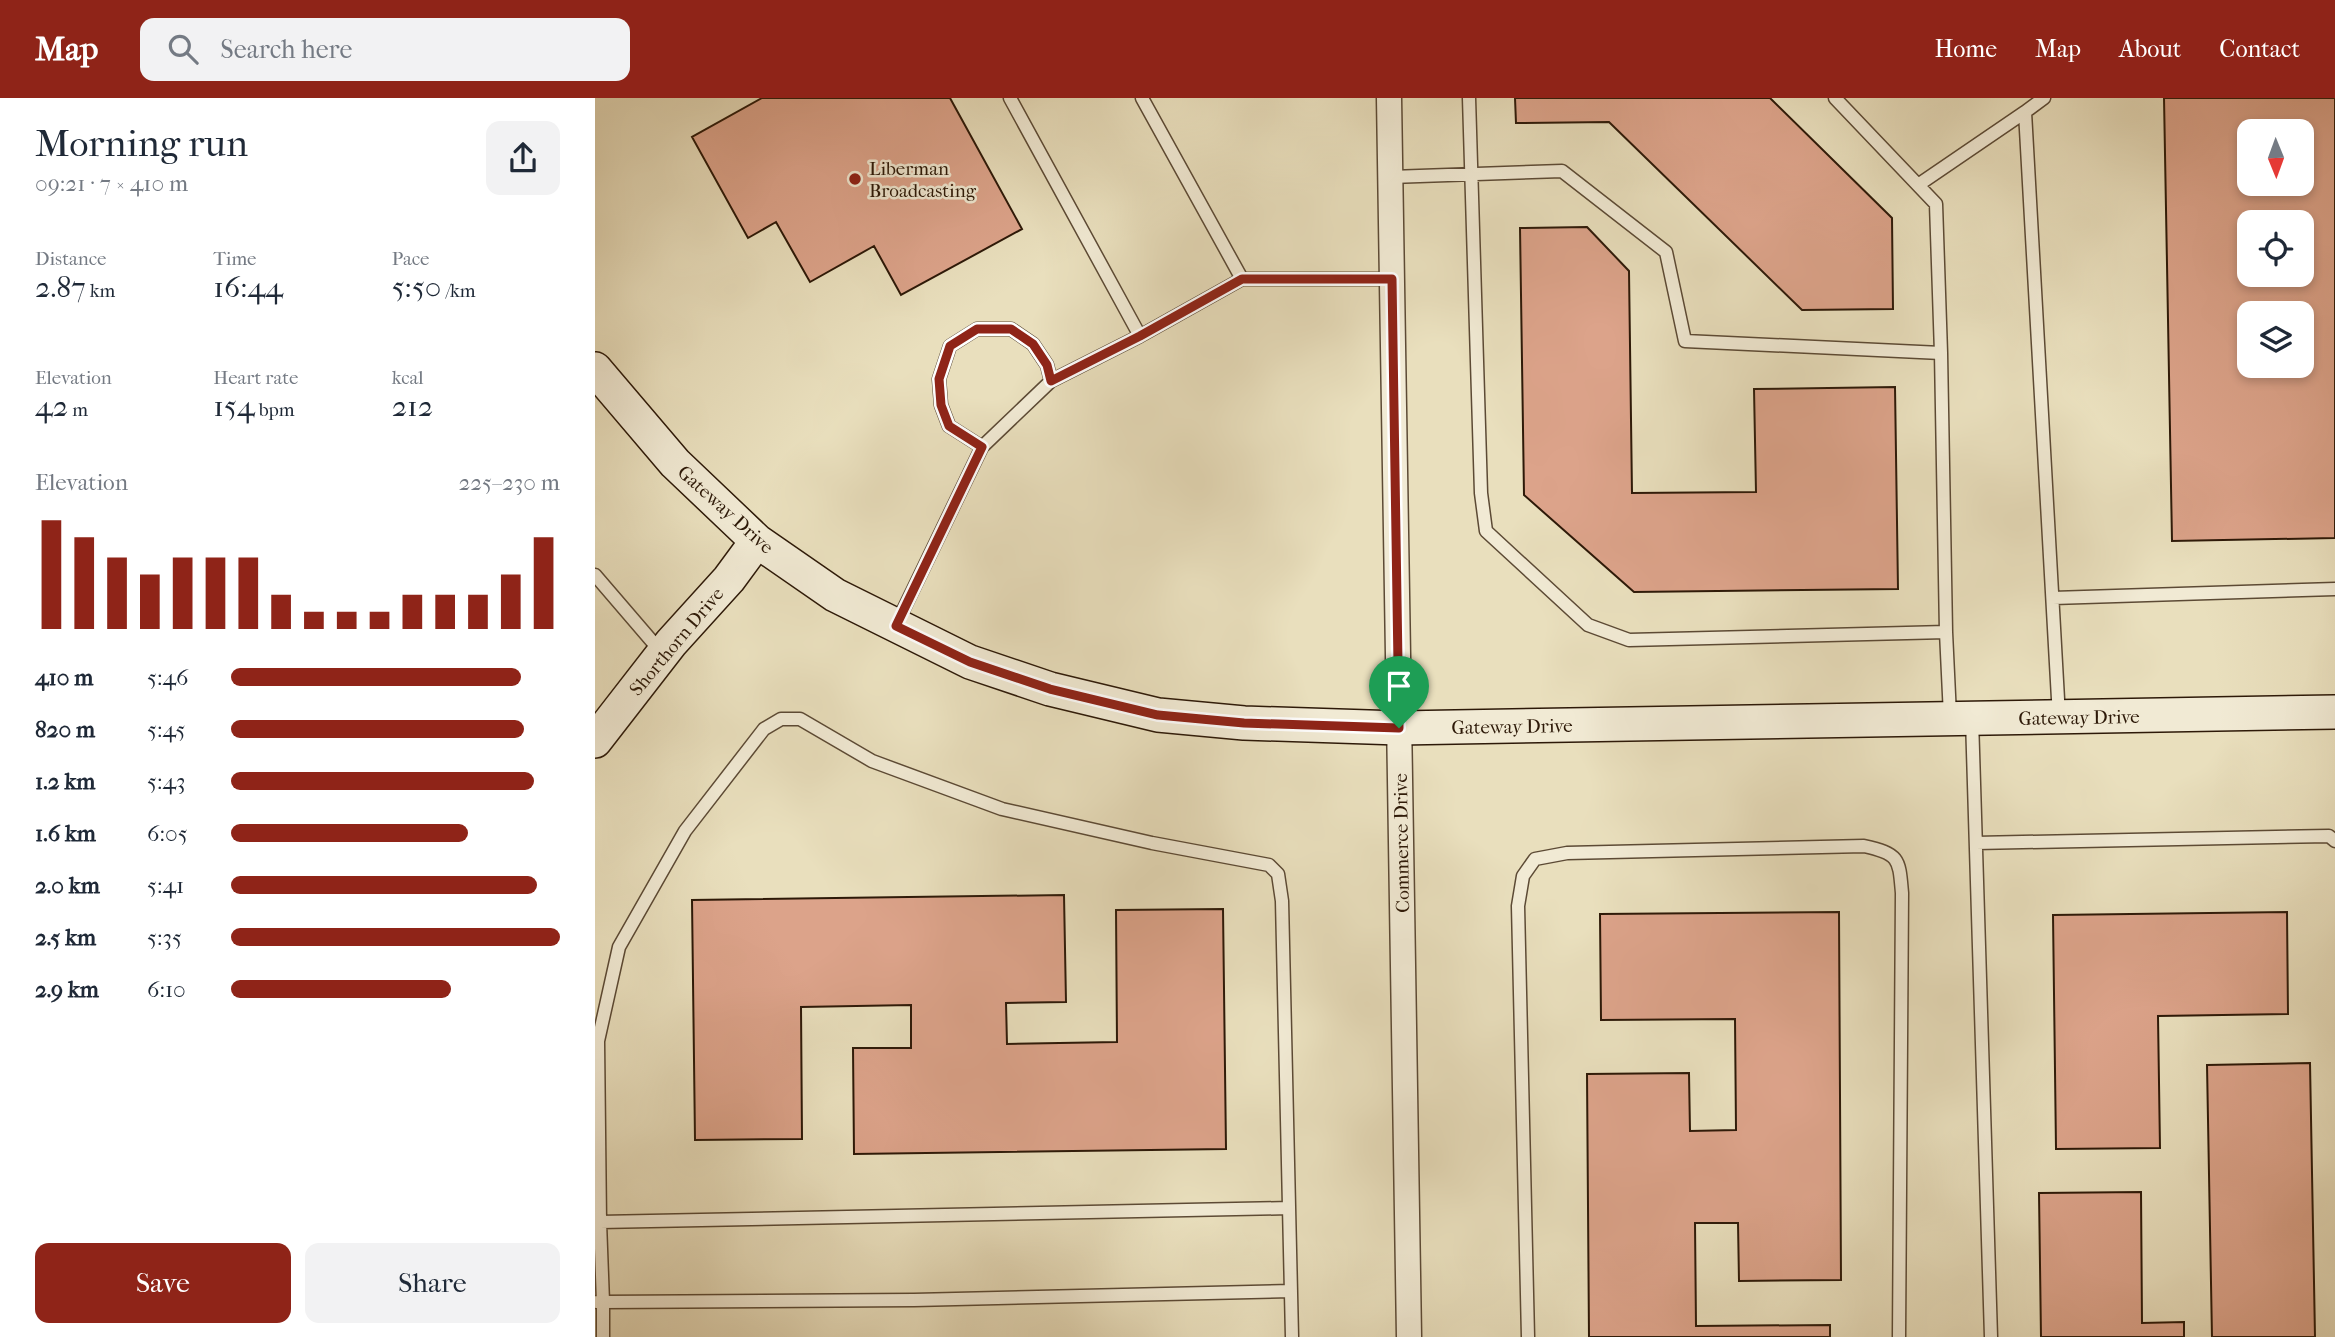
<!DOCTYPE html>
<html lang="en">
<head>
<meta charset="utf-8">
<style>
	body { margin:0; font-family:"IM FELL French Canon",serif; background:#f2f2f3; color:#1f2937; height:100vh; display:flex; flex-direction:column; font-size:26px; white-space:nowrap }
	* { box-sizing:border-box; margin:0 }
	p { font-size:23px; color:#747a83 }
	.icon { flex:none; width:38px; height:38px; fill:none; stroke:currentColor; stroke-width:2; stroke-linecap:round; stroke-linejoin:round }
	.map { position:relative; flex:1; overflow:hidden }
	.sheet { display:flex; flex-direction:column; background:#fff; width:595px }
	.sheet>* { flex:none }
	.needle { width:46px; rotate:179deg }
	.controls { position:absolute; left:1642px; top:21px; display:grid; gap:14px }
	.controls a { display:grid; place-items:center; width:77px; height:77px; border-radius:14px; background:#fff; box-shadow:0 4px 10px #0003; font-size:35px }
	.pin { position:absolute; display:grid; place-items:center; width:60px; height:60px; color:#fff; margin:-72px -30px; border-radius:50% 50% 50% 0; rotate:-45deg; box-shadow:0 0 7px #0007 }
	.pin .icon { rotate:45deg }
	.round { display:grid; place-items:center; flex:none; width:74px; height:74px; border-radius:14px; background:#f2f2f3 }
	.overview { display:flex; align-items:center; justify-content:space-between; height:119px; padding:0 35px }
	h1 { font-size:38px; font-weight:600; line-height:52px }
	.figures { display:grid; grid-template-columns:repeat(3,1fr); gap:10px; height:119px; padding:7px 35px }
	.figures div { display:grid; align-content:center }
	.figures b { font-size:30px; font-weight:600 }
	.figures small { font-size:19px; font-weight:400 }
	.figures p { font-size:19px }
	.chart { height:196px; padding:14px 35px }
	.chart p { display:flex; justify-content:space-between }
	.chart svg { width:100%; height:126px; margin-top:7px; stroke:#8f2418; stroke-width:6 }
	.action { display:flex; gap:14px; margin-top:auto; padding:14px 35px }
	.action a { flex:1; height:80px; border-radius:14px; background:#8f2418; color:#fff; font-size:28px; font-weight:600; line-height:80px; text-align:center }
	.action a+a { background:#f2f2f3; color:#1f2937 }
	ul { padding:0 35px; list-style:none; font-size:23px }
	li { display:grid; grid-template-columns:112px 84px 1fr; align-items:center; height:52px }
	li i { height:18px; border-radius:9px; background:#8f2418 }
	header { display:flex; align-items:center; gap:42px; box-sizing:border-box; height:98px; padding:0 35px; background:#8f2418; color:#fff }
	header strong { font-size:33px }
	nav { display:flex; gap:38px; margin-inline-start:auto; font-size:24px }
	.search { width:490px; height:63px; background:#f2f2f3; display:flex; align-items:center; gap:18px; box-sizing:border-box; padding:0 24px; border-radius:14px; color:#747a83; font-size:26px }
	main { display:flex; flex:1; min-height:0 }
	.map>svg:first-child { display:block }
	.building { fill:#dca38a; stroke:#2d1908; stroke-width:2; fill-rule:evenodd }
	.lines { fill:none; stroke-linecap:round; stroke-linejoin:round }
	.lane-casing { stroke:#5c4a35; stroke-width:15 }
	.street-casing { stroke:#5c4a35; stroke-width:27 }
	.secondary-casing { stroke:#2d1908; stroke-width:36 }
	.lane { stroke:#f1ead4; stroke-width:12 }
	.street { stroke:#f1ead4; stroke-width:24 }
	.secondary { stroke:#f1ead4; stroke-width:33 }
	.route-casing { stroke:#fff; stroke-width:14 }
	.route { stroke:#8f2418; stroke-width:9 }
	.poi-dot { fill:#8f2418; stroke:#f1ead4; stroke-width:2.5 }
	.labels { text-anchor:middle; stroke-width:5; stroke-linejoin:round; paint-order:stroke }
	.poi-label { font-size:19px; fill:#2d1908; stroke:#f1ead4; text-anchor:start }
	.street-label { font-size:19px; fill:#2d1908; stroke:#f1ead4 }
</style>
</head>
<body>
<header>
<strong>Map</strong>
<div class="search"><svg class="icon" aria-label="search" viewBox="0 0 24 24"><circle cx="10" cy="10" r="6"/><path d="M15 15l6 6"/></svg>Search here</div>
<nav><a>Home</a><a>Map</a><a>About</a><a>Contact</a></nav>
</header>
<main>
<section class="sheet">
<div class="overview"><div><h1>Morning run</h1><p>09:21 · 7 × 410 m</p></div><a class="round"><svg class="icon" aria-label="share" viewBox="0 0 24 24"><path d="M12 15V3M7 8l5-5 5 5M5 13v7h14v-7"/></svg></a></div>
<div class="figures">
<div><p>Distance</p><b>2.87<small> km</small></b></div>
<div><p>Time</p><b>16:44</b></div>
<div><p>Pace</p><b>5:50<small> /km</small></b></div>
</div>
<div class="figures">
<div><p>Elevation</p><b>42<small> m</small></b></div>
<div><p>Heart rate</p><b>154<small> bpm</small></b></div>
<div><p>kcal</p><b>212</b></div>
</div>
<div class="chart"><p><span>Elevation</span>225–230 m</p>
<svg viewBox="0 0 160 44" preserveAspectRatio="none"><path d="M5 44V6M15 44V12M25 44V19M35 44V25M45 44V19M55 44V19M65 44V19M75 44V32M85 44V38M95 44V38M105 44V38M115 44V32M125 44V32M135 44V32M145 44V25M155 44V12"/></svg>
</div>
<ul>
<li><b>410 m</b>5:46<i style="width:88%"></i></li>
<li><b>820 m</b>5:45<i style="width:89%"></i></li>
<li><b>1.2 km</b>5:43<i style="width:92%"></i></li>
<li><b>1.6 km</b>6:05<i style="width:72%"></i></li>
<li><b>2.0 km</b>5:41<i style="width:93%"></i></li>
<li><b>2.5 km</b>5:35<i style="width:100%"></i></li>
<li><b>2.9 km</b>6:10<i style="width:67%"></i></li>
</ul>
<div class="action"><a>Save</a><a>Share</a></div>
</section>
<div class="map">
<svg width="1740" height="1239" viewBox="0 0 1740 1239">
	<rect width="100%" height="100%" fill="#e9dfbd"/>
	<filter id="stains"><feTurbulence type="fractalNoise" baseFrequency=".00286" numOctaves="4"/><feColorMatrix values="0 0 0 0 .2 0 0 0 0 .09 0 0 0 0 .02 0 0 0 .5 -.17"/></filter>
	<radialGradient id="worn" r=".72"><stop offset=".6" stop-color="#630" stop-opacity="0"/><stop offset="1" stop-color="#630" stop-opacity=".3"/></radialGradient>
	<path class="building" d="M 167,0 L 355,0 L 427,131 L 306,197 L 279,148 L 215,184 L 181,124 L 153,140 L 97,39 Z
		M 920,0 L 1175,0 L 1297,120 L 1298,211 L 1207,212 L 1014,24 L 921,25 Z
		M 1569,0 L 1740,0 L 1740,440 L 1577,443 ZM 1654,33 L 1706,33 L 1706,86 L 1654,86 ZM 1654,124 L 1706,124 L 1706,177 L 1654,177 ZM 1654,215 L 1706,215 L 1706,268 L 1654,268 Z
		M 992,129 L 1034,173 L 1037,395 L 1161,394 L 1159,291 L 1300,289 L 1303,491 L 1039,494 L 929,397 L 925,130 Z
		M 469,797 L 471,904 L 411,905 L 412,946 L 522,944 L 521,812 L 628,811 L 631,1051 L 259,1056 L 258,950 L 316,950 L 316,907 L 206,909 L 207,1041 L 100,1042 L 97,802 Z
		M 1244,814 L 1246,1182 L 1144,1183 L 1143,1125 L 1100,1125 L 1101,1228 L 1235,1227 L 1235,1239 L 994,1239 L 992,976 L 1094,975 L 1095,1033 L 1141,1032 L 1140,921 L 1006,922 L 1005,816 Z
		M 1692,814 L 1693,916 L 1563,918 L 1565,1050 L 1461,1051 L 1458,817 Z
		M 1715,965 L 1720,1239 L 1617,1239 L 1612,967 Z
		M 1546,1094 L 1547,1225 L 1589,1224 L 1589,1239 L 1446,1239 L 1444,1095 Z"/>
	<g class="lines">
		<g class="lane-casing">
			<path id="lane" d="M 415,0 L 545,238
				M 547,0 L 647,181
				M 874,0 L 886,395 L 891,433 L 993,527 L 1034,542 L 1351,534
				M 1449,0 L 1430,14 L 1464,619
				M 796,79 L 967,73 L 1071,154 L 1090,243 L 1346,255 L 1341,106 L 1240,0
				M 1323,87 L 1430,14
				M 1346,255 L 1351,534 L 1355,618
				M 387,349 L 354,328 L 346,307 L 344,281 L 355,248 L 382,231 L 416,231 L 438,246 L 452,267 L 456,283
				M 0,477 L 67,555
				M 1458,500 L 1740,491
				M 301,527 L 387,349 L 456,283 L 545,238 L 647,181 L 797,181
				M 1377,621 L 1396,1239
				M 1381,745 L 1734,738 L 1740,743
				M 5,1124 L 694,1110
				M 696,1193 L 319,1202 L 8,1204 L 5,1124 L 3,943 L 24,849 L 90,733 L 169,631 L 186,621 L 205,621 L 277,663 L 407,711 L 557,745 L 674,767 L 683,776 L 687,803 L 697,1239
				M 2,1204 L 8,1204 L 8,1239
				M 933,1239 L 923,808 L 928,778 L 940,761 L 972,755 L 1269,748 C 1305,756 1304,761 1307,795 L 1304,1239"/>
		</g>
		<g class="street-casing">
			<path id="street" d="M 794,0 L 814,1239"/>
		</g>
		<g class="secondary-casing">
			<path id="secondary" d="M 0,271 L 80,365 L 162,443 L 240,497 L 375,564 L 455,591 L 563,617 L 649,625 L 804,630 L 1740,614
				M 0,643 L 76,545 L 134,481 L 162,443"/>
		</g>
		<use href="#lane" class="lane"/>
		<use href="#street" class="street"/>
		<use href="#secondary" class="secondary"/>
	</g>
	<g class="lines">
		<g class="route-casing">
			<path id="route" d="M 647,181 L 797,181 L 804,630 L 649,625 L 563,617 L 455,591 L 375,564 L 301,528 L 387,349 L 354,328 L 346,307 L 344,281 L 355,248 L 382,231 L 416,231 L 438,246 L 452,267 L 456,283 L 545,238 Z"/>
		</g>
		<use href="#route" class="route"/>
	</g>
	<circle class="poi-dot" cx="260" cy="81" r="7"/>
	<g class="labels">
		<g class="poi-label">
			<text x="274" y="77">Liberman<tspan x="274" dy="22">Broadcasting</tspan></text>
		</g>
		<g class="street-label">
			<text transform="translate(131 411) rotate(42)" y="7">Gateway Drive</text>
			<text transform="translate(81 543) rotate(-50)" y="7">Shorthorn Drive</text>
			<text transform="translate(1484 619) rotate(-1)" y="7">Gateway Drive</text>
			<text transform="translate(917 628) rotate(-1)" y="7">Gateway Drive</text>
			<text transform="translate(806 745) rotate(-91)" y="7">Commerce Drive</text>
		</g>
	</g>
	<rect width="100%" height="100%" filter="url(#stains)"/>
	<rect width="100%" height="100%" fill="url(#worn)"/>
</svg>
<div class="controls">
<a><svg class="needle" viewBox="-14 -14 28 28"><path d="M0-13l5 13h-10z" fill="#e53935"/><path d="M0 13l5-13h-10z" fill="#747a83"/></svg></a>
<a><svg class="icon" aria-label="locate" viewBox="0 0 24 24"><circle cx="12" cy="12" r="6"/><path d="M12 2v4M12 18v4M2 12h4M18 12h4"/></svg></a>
<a><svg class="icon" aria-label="layers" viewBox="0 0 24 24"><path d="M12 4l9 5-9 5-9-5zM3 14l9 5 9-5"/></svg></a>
</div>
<div class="pin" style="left:804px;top:630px;background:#1e9e55"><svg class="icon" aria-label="arrive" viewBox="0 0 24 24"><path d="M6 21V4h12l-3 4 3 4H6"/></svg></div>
</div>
</main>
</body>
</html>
